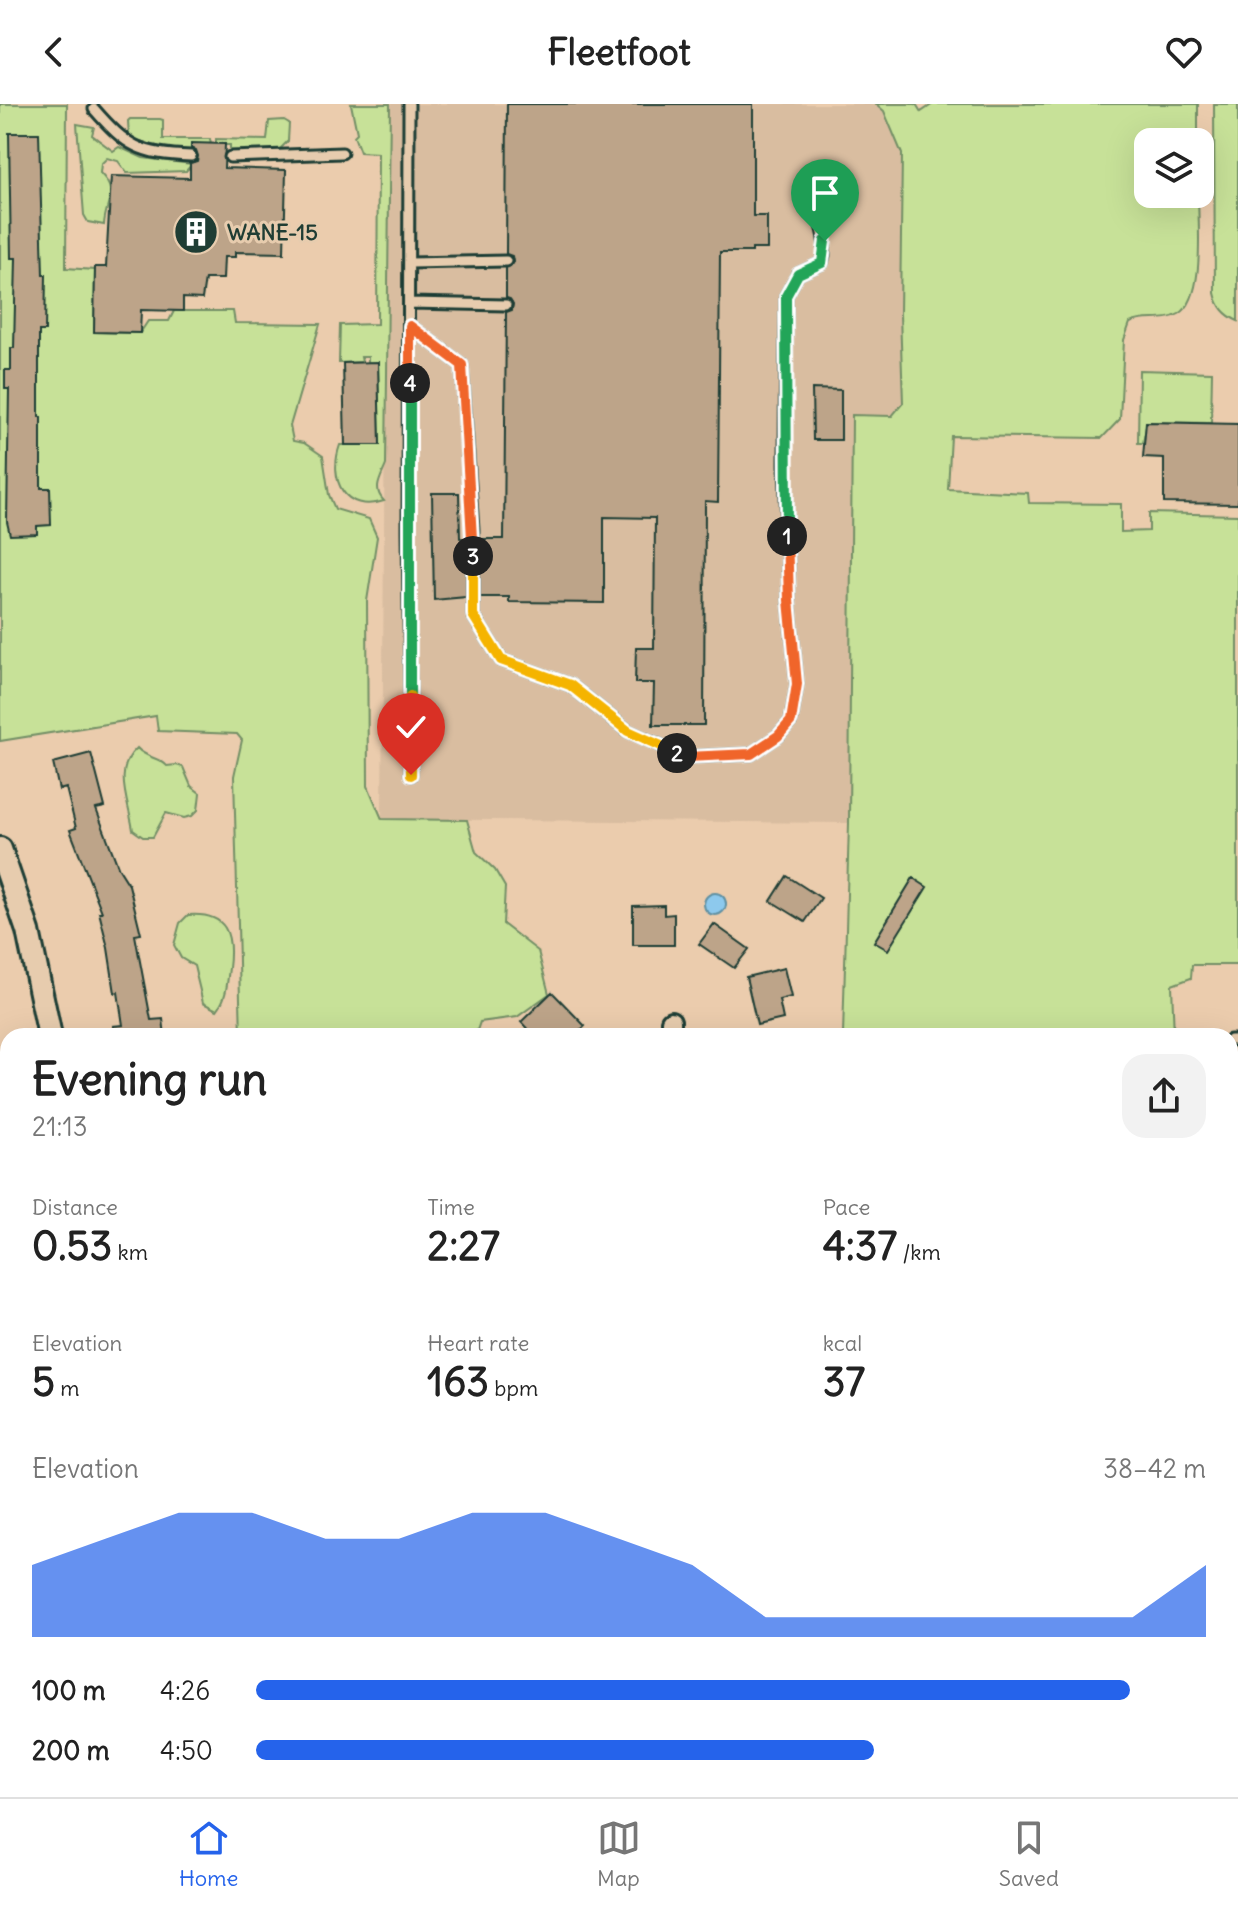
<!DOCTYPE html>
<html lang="en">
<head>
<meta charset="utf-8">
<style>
	body { margin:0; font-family:Delius,sans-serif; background:#f2f2f2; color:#222; height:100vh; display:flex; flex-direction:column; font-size:30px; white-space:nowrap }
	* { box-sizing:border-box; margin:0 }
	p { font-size:26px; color:#767676 }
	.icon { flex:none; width:44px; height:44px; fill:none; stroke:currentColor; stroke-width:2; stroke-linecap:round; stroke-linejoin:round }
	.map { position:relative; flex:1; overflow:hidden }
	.side { position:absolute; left:0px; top:924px; width:1238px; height:770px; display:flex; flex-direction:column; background:#fff; border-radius:24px 24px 0 0; box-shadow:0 8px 32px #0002 }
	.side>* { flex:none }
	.controls { position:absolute; left:1134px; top:24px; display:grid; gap:16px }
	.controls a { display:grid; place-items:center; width:80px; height:80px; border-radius:16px; background:#fff; box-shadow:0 8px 32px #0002; font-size:40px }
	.pin { position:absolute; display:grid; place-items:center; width:68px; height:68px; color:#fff; margin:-82px -34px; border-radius:50% 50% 50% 0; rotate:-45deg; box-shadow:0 0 8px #0007 }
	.pin .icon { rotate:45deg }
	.km { position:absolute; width:40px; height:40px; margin:-20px; border-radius:50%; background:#222; color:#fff; font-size:22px; line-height:40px; text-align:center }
	.round { display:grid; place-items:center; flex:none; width:84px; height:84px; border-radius:24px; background:#f2f2f2 }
	.summary { display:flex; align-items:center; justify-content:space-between; height:136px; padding:0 32px }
	h1 { font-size:44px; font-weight:700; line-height:60px }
	.stats { display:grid; grid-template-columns:repeat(3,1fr); gap:12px; height:136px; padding:8px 32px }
	.stats div { display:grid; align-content:center }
	.stats b { font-size:40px; font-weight:700 }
	.stats small { font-size:22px; font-weight:400 }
	.stats p { font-size:22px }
	.chart { height:224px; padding:16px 32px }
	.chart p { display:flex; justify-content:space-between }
	.chart svg { width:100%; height:144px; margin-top:8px; fill:#2563eb; opacity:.7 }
	ul { padding:0 32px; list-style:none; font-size:26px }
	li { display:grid; grid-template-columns:128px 96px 1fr; align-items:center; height:60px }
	li i { height:20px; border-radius:10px; background:#2563eb }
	header { display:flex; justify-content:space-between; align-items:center; height:104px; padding:0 32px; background:#fff; font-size:36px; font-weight:700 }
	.dock { display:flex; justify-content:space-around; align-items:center; height:112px; border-top:2px solid #e0e0e0; background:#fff; font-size:22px; color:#767676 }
	.dock a { display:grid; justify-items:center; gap:4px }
	.dock .selected { color:#2563eb }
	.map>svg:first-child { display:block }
	.built { fill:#d9bda0 }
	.green { fill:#c7e198; stroke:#738f66; stroke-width:2 }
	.water { fill:#8dc9ed; stroke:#6191a3; stroke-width:2 }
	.building { fill:#bda489; stroke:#1f3d34; stroke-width:2 }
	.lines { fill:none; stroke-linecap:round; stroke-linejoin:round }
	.service-casing { stroke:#1f3d34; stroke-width:15 }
	.minor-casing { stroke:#1f3d34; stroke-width:24 }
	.tertiary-casing { stroke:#1f3d34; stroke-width:28 }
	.service { stroke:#e7ccae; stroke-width:9 }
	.minor { stroke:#e7ccae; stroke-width:18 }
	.tertiary { stroke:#e7ccae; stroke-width:22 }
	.split-1-casing { stroke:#fff; stroke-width:16 }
	.split-2-casing { stroke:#fff; stroke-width:16 }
	.split-3-casing { stroke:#fff; stroke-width:16 }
	.split-4-casing { stroke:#fff; stroke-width:16 }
	.split-5-casing { stroke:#fff; stroke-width:16 }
	.split-6-casing { stroke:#fff; stroke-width:16 }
	.split-1 { stroke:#22a559; stroke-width:10 }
	.split-2 { stroke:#f0652b; stroke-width:10 }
	.split-3 { stroke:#f5b400; stroke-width:10 }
	.split-4 { stroke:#f0652b; stroke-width:10 }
	.split-5 { stroke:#22a559; stroke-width:10 }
	.split-6 { stroke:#f5b400; stroke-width:10 }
	.labels { text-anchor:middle; stroke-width:6; stroke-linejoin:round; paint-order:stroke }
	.poi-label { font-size:22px; font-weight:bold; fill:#1f3d34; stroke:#e7ccae; text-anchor:start }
</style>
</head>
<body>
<header><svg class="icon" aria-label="back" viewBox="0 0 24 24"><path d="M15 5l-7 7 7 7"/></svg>Fleetfoot<svg class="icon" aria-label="heart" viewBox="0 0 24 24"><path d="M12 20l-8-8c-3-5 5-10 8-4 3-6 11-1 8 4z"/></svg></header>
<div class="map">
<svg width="1238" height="1693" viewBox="0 0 1238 1693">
	<rect width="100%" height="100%" fill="#ebccad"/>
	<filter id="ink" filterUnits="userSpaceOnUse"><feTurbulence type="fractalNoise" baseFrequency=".0125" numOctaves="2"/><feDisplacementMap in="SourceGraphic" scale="16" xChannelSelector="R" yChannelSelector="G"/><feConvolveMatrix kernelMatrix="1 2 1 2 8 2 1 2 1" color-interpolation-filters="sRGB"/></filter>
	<g filter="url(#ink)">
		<path class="built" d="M 387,0 L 876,0 L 884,7 L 902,50 L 900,210 L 903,300 L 892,312 L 852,312 L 849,719 L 382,715 Z"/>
		<path class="green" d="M 0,0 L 67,0 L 66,164 L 95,166 L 94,228 L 140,229 L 148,217 L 169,217 L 174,207 L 233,207 L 235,219 L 320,220 L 290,322 L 293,337 L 304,339 L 323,352 L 329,391 L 335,405 L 369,415 L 377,433 L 367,497 L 368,682 L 382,715 L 467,716 L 476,748 L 495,766 L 505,783 L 503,820 L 538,847 L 549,890 L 517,913 L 480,918 L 475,932 L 241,932 L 234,672 L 242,636 L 237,630 L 158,627 L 156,612 L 0,637 Z
			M 351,0 L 390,0 L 386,361 C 381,374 372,385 384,397 C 344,410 328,375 340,341 L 380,341 L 378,259 L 368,258 L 368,253 L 361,253 L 362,258 L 339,259 L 340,221 L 377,220 L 378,49 L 360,48 L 354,32 L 357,29 Z
			M 876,0 L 916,0 L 921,8 L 933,0 L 1198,0 L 1198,38 L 1148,38 L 1148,90 L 1198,90 C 1198,119 1206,194 1179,210 C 1164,219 1145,211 1130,219 L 1124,236 L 1120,315 L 1102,334 L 951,332 L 948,385 L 1028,389 L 1029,399 L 1121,400 L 1121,428 L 1149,427 L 1149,409 L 1238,411 L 1238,861 L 1192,861 L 1191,874 L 1172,881 L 1174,932 L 843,932 L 849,719 L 852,311 L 892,312 L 903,299 L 900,210 L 902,50 L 884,7 Z
			M 1214,0 L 1238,0 L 1238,217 C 1225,211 1218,203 1215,189 Z
			M 130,15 L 160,15 L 163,16 L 163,35 L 210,35 L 211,41 C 184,52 155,43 129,33 L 128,17 Z
			M 284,16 L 289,19 L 288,37 L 279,46 L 230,47 L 230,41 L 216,41 L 216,35 L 267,36 L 269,17 Z
			M 77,20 L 94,23 L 92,31 L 113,47 L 119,43 L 143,54 L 192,60 L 186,67 L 127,69 L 118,57 L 107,54 L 101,60 L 100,69 C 120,89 105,98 104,121 L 88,118 L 84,111 Z
			M 1139,266 L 1212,268 L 1211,319 L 1147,318 L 1143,339 L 1138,339 Z
			M 137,644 C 147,655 160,653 167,662 L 176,661 L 183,663 L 191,682 L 200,689 L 198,706 L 192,712 L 184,714 L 166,709 L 153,733 L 143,733 L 133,726 C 129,698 112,666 137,644 Z
			M 188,811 C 228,808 233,831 229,864 C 227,879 227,894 217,906 L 203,899 L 194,862 L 181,854 L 174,841 L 180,819 Z"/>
		<path class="water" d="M704 800a11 11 0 1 1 22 0a11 11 0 1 1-22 0Z"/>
		<path class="building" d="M 507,0 L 753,0 L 753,112 L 767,112 L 767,145 L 752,145 L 752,148 L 720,148 L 718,398 L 705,397 L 704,621 L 653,621 L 654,579 L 635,579 L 636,544 L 654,544 L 655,414 L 604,413 L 604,499 L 509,498 L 509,493 L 480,493 L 480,435 L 504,435 L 506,208 L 512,206 L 513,200 L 510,195 L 506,194 L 506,164 L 513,158 L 512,152 L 506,150 Z
			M 9,29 L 39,29 L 43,171 L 46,171 L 45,227 L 39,227 L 39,313 L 41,313 L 41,384 L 50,384 L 51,421 L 37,422 L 37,430 L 10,431 L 7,418 L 9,285 L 5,285 L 5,266 L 11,266 L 11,244 L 14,244 L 16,154 L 11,154 Z
			M 191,39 L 225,40 L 224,64 L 286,66 L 284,149 L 235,148 L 235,153 L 224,153 L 223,175 L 205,175 L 202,195 L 183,194 L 183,207 L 141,206 L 140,229 L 94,228 L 95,163 L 106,163 L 111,72 L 190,74 L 190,59 L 197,57 L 198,52 L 196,46 L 191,44 Z
			M 378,258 L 380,341 L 345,341 L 343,259 Z
			M 812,285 L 841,286 L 841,336 L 813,336 Z
			M 1146,318 L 1238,320 L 1238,400 L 1164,399 L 1164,354 L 1143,353 Z
			M 432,389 L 459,389 L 460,434 L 466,435 L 466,493 L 434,496 Z
			M 91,649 L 105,703 L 96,705 L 119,765 L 129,781 L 141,830 L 135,831 L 151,916 L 163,915 L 165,932 L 114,932 L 113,922 L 123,921 L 118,888 L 115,889 L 108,844 L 99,808 L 102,808 L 70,726 L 76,724 L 66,684 L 59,686 L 53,659 Z
			M 787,772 L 821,794 L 805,818 L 771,797 Z
			M 913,774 L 927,783 L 888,846 L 874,838 Z
			M 664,801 L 664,811 L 674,810 L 674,841 L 633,841 L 633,802 Z
			M 714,820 L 749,845 L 734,864 L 699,840 Z
			M 784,864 L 791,893 L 779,896 L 783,915 L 757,921 L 746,873 Z
			M 552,888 L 585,922 L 575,932 L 534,932 L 521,918 Z"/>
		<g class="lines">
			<g class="service-casing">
				<path id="service" d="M 409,0 L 408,427 L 411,671
					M 94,5 C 127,43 140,50 191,52
					M 230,53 L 342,49
					M 410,159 L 506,157
					M 410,199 L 506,201
					M 410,222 L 462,261 L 473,426 L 473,511 L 501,556 L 570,581 L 628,627 L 687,653 L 751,650 L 778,632 L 791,617 L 797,580 L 789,496 L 785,360 L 786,192 L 798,170 L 822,159 C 829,139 820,118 814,99
					M 1230,936 L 1238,936
					M 1230,1070 L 1238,1070"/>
			</g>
			<g class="minor-casing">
				<path id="minor" d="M 671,917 L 671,932
					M 1230,1409 L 1238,1409
					M 593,1693 L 598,1686
					M 1003,1693 L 1003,1686"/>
			</g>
			<g class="tertiary-casing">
				<path id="tertiary" d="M 0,745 L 28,827 L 50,932
					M 165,1686 L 169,1693"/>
			</g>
			<use href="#service" class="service"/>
			<use href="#minor" class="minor"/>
			<use href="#tertiary" class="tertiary"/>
		</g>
	</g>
	<g class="lines" filter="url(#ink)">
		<g class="split-1-casing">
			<path id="split-1" d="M 787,432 L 786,192 L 798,170 L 822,159 L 825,137"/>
		</g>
		<g class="split-2-casing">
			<path id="split-2" d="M 677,649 L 687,653 L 751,650 L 778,632 L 791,617 L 797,580 L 789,496 L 787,432"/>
		</g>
		<g class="split-3-casing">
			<path id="split-3" d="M 473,452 L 473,511 L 501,556 L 570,581 L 628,627 L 677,649"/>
		</g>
		<g class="split-4-casing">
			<path id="split-4" d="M 410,279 L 410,222 L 462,261 L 473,452"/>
		</g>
		<g class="split-5-casing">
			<path id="split-5" d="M 410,279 L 410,592"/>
		</g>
		<g class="split-6-casing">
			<path id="split-6" d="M 410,592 L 411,671"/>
		</g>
		<use href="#split-1" class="split-1"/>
		<use href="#split-2" class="split-2"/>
		<use href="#split-3" class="split-3"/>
		<use href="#split-4" class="split-4"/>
		<use href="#split-5" class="split-5"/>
		<use href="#split-6" class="split-6"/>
	</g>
	<defs>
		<g id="building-disc" transform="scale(2.3)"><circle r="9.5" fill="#1f3d34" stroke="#e7ccae"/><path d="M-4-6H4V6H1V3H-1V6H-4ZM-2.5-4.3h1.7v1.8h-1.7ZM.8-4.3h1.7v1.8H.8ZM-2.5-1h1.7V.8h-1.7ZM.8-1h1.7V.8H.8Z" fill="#fff"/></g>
	</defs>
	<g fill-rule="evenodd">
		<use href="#building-disc" x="196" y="128"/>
	</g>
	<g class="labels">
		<g class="poi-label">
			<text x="227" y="136">WANE-15</text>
		</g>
	</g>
</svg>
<div class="controls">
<a><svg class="icon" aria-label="layers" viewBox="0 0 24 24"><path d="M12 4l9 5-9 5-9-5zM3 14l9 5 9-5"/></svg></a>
</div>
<div class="pin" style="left:825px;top:137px;background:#1e9e55"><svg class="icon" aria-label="arrive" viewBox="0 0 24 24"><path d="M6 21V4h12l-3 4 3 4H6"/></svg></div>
<div class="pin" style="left:411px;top:671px;background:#d93025"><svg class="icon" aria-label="check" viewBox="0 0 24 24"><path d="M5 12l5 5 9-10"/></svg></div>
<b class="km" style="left:787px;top:432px">1</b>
<b class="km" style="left:677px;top:649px">2</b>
<b class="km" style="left:473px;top:452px">3</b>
<b class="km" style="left:410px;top:279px">4</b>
<section class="side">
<div class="summary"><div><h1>Evening run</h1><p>21:13</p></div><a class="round"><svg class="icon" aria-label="share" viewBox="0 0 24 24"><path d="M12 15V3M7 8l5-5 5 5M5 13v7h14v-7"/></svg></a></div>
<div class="stats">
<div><p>Distance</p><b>0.53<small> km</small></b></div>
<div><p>Time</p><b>2:27</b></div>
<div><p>Pace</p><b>4:37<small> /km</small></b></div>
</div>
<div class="stats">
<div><p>Elevation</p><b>5<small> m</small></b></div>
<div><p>Heart rate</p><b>163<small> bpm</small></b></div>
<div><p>kcal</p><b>37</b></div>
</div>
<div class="chart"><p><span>Elevation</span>38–42 m</p>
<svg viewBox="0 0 160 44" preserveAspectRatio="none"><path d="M0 44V22L10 14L20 6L30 6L40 14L50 14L60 6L70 6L80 14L90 22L100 38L110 38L120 38L130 38L140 38L150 38L160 22V44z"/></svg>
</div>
<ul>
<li><b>100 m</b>4:26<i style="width:92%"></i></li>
<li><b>200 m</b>4:50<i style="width:65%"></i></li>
</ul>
</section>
</div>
<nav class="dock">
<a class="selected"><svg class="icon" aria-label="home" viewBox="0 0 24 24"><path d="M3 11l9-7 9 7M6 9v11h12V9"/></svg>Home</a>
<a><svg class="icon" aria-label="map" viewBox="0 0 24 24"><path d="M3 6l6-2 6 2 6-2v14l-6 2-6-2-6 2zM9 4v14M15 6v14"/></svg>Map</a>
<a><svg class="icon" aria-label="saved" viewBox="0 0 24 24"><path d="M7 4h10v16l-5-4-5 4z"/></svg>Saved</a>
</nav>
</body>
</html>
